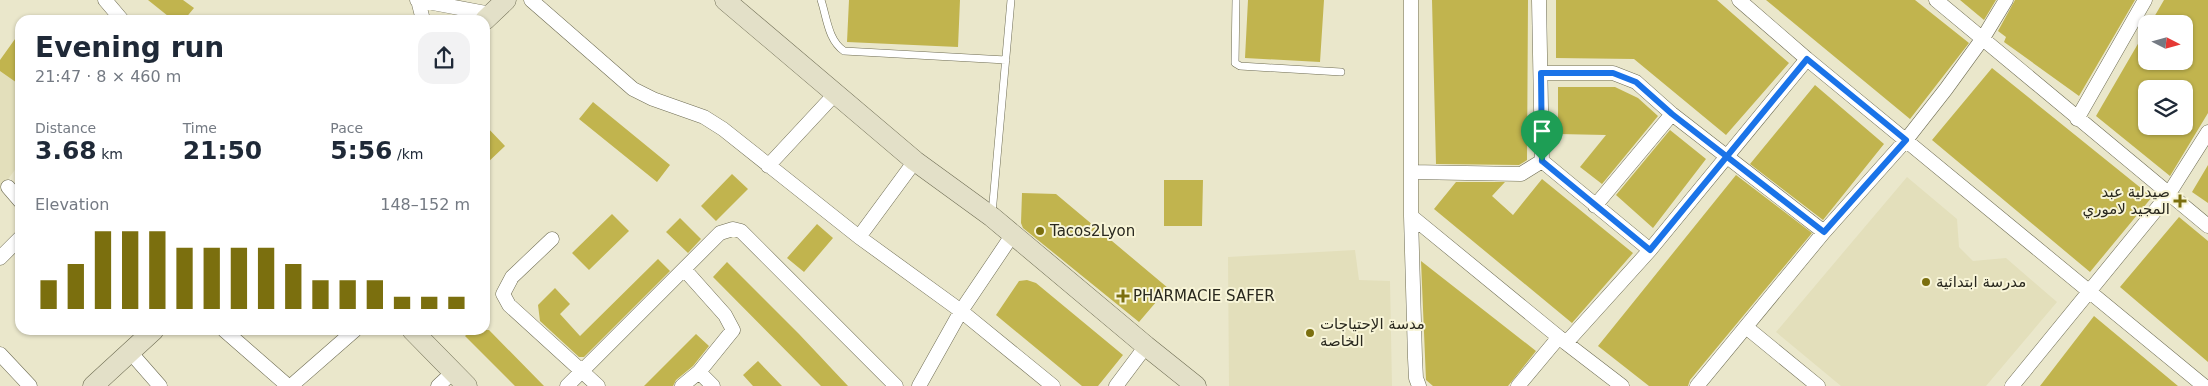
<!DOCTYPE html>
<html lang="en">
<head>
<meta charset="utf-8">
<style>
	body { margin:0; font-family:"DejaVu Sans",Vazirmatn,sans-serif; background:#f2f2f3; color:#1f2937; height:100vh; display:flex; flex-direction:column; font-size:19px; white-space:nowrap }
	* { box-sizing:border-box; margin:0 }
	p { font-size:16px; color:#747a83 }
	.icon { flex:none; width:28px; height:28px; fill:none; stroke:currentColor; stroke-width:2; stroke-linecap:round; stroke-linejoin:round }
	.map { position:relative; flex:1; overflow:hidden }
	.panel { position:absolute; left:15px; top:15px; width:475px; height:320px; display:flex; flex-direction:column; background:#fff; border-radius:15px; box-shadow:0 1px 4px #0004 }
	.panel>* { flex:none }
	.needle { width:32px; rotate:96deg }
	.controls { position:absolute; left:2138px; top:15px; display:grid; gap:10px }
	.controls a { display:grid; place-items:center; width:55px; height:55px; border-radius:10px; background:#fff; box-shadow:0 1px 4px #0004; font-size:25px }
	.pin { position:absolute; display:grid; place-items:center; width:42px; height:42px; color:#fff; margin:-51px -21px; border-radius:50% 50% 50% 0; rotate:-45deg; box-shadow:0 0 5px #0007 }
	.pin .icon { rotate:45deg }
	.round { display:grid; place-items:center; flex:none; width:52px; height:52px; border-radius:15px; background:#f2f2f3 }
	.headline { display:flex; align-items:center; justify-content:space-between; height:85px; padding:0 20px }
	h1 { font-size:28px; font-weight:700; line-height:38px }
	.metrics { display:grid; grid-template-columns:repeat(3,1fr); gap:8px; height:85px; padding:5px 20px }
	.metrics div { display:grid; align-content:center }
	.metrics b { font-size:25px; font-weight:700 }
	.metrics small { font-size:14px; font-weight:400 }
	.metrics p { font-size:14px }
	.chart { height:140px; padding:10px 20px }
	.chart p { display:flex; justify-content:space-between }
	.chart svg { width:100%; height:90px; margin-top:5px; stroke:#7b6f0e; stroke-width:6 }
	.map>svg:first-child { display:block }
	.built { fill:#e3dfbb }
	.building { fill:#c1b44e; fill-rule:evenodd }
	.lines { fill:none; stroke-linecap:round; stroke-linejoin:round }
	.lane-casing { stroke:#6e6c53; stroke-width:8 }
	.street-casing { stroke:#6e6c53; stroke-width:15 }
	.secondary-casing { stroke:#6e6c53; stroke-width:21 }
	.lane { stroke:#fff; stroke-width:7 }
	.street { stroke:#fff; stroke-width:14 }
	.secondary { stroke:#e3e0c8; stroke-width:20 }
	.route-casing { stroke:#fff; stroke-width:10 }
	.route { stroke:#1a73e8; stroke-width:6 }
	.poi-dot { fill:#7b6f0e; stroke:#f8f5d8; stroke-width:2 }
	.labels { text-anchor:middle; stroke-width:4; stroke-linejoin:round; paint-order:stroke }
	.poi-label { font-size:15px; fill:#29281e; stroke:#f8f5d8; text-anchor:start }
</style>
</head>
<body>
<div class="map">
<svg width="2208" height="386" viewBox="0 0 2208 386">
	<rect width="100%" height="100%" fill="#eae7cb"/>
	<path class="built" d="M 20,60 L 20,163 L 0,190 L 0,61 Z
		M 1907,177 L 1957,219 L 1959,247 L 1973,261 L 2006,258 L 2057,302 L 1986,386 L 1841,386 L 1776,332 Z
		M 1355,250 L 1359,280 L 1390,281 L 1392,386 L 1229,386 L 1228,257 Z"/>
	<path class="building" d="M 148,0 L 183,0 L 194,8 L 184,20 L 173,20 Z
		M 849,0 L 960,0 L 958,47 L 847,42 Z
		M 1248,0 L 1324,0 L 1320,62 L 1245,58 Z
		M 1432,0 L 1528,0 L 1527,160 L 1519,165 L 1436,164 Z
		M 1556,0 L 1717,0 L 1789,63 L 1726,135 L 1634,59 L 1556,58 Z
		M 1766,0 L 1915,0 L 1969,43 L 1910,119 Z
		M 1960,0 L 1996,0 L 1984,20 Z
		M 2015,0 L 2135,0 L 2079,96 L 2004,42 L 2006,37 L 1998,31 Z
		M 2164,0 L 2208,0 L 2208,113 L 2170,176 L 2096,116 L 2146,30 L 2146,61 L 2184,61 L 2184,24 L 2150,24 ZM 2146,89 L 2184,89 L 2184,126 L 2146,126 Z
		M 20,32 L 20,85 L 0,71 L 0,60 Z
		M 1992,68 L 2152,197 L 2090,272 L 1932,140 Z
		M 1815,85 L 1884,144 L 1823,220 L 1750,164 Z
		M 1558,87 L 1615,87 L 1638,98 L 1658,116 L 1602,184 L 1580,167 L 1606,135 L 1558,134 Z
		M 593,102 L 670,165 L 657,182 L 579,119 Z
		M 485,125 L 505,146 L 485,165 Z
		M 1670,130 L 1706,159 L 1653,228 L 1616,195 Z
		M 2208,165 L 2208,203 L 2192,192 Z
		M 732,174 L 748,189 L 716,221 L 701,206 Z
		M 1736,175 L 1812,233 L 1690,380 L 1688,386 L 1649,386 L 1598,346 Z
		M 1542,179 L 1633,253 L 1572,323 L 1434,209 L 1456,182 L 1505,182 L 1492,196 L 1513,215 Z
		M 1164,180 L 1203,180 L 1202,226 L 1164,226 Z
		M 1022,193 L 1056,194 L 1168,288 L 1139,322 L 1023,228 L 1021,223 Z
		M 612,214 L 629,231 L 589,270 L 572,253 Z
		M 2179,217 L 2208,241 L 2208,362 L 2120,287 Z
		M 680,218 L 701,239 L 688,253 L 666,232 Z
		M 817,224 L 833,238 L 804,272 L 787,258 Z
		M 658,259 L 670,271 L 584,357 L 579,357 L 540,321 L 538,305 L 555,288 L 570,304 L 560,314 L 580,336 Z
		M 1421,261 L 1536,351 L 1508,386 L 1433,386 L 1426,380 Z
		M 727,262 L 799,334 L 848,386 L 821,386 L 713,277 Z
		M 1027,280 L 1036,283 L 1123,355 L 1098,386 L 1082,386 L 996,315 L 1019,281 Z
		M 2094,316 L 2178,386 L 2040,386 Z
		M 471,330 L 489,330 L 544,386 L 515,386 L 465,336 Z
		M 696,334 L 709,346 L 693,366 L 676,380 L 673,386 L 644,386 Z
		M 758,361 L 782,386 L 753,386 L 743,375 Z"/>
	<g class="lines">
		<g class="lane-casing">
			<path id="lane" d="M 821,0 C 827,18 828,40 844,51 L 1006,60
				M 1236,0 L 1235,63 L 1240,66 L 1341,72
				M 992,214 L 1011,0"/>
		</g>
		<g class="street-casing">
			<path id="street" d="M 105,0 L 122,20
				M 417,0 L 491,14
				M 418,0 L 423,20
				M 531,0 L 633,89 L 653,99 L 704,117 L 723,129 L 859,237 L 961,311 L 1053,386
				M 1411,0 L 1411,216 L 1415,358 L 1416,378 L 1419,386
				M 1539,0 L 1542,161 L 1650,250
				M 1739,0 L 1807,59 L 2204,386
				M 1936,0 L 2208,226
				M 1541,73 L 1613,73 L 1636,82 L 1672,114 L 1824,232
				M 2077,119 L 2145,0
				M 768,166 L 835,94
				M 1411,172 L 1521,174 L 1542,161
				M 8,187 L 20,201
				M 1595,206 L 1672,114
				M 1411,216 L 1566,343 L 1622,386
				M 859,237 L 915,161
				M 552,239 L 512,277 L 503,294 L 509,305 L 598,386
				M 0,258 L 20,238
				M 1746,327 L 1818,386
				M 224,330 L 288,386
				M 1566,343 L 1650,250 L 1807,59
				M 131,353 L 160,386
				M 0,354 L 30,386
				M 699,372 L 713,386
				M 291,386 L 355,330
				M 438,386 L 453,372
				M 567,386 L 720,233 L 733,229 L 741,231 L 896,386
				M 682,386 L 699,372 L 733,330 L 725,315 L 684,269
				M 919,386 L 961,311 L 1013,234
				M 1116,386 L 1146,346
				M 1518,386 L 1559,337
				M 1697,386 L 1824,232 L 1906,140 L 1946,89 L 1983,38 L 2006,0
				M 2012,386 L 2168,195 L 2208,132"/>
		</g>
		<g class="secondary-casing">
			<path id="secondary" d="M 725,0 L 915,161 L 992,217 L 1146,346 L 1196,386
				M 485,20 L 506,0
				M 412,330 L 467,386
				M 93,386 L 154,330"/>
		</g>
		<use href="#lane" class="lane"/>
		<use href="#street" class="street"/>
		<use href="#secondary" class="secondary"/>
	</g>
	<g class="lines">
		<g class="route-casing">
			<path id="route" d="M 1542,161 L 1650,250 L 1807,59 L 1906,140 L 1824,232 L 1672,114 L 1636,82 L 1613,73 L 1541,73 L 1542,161"/>
		</g>
		<use href="#route" class="route"/>
	</g>
	<g class="poi-dot">
		<path d="M2177.5 193.5h5v5h5v5h-5v5h-5v-5h-5v-5h5z"/>
		<circle cx="1040" cy="231" r="5"/>
		<circle cx="1926" cy="282" r="5"/>
		<path d="M1120.5 288.5h5v5h5v5h-5v5h-5v-5h-5v-5h5z"/>
		<circle cx="1310" cy="333" r="5"/>
	</g>
	<g class="labels">
		<g class="poi-label">
			<text x="2170" y="197" text-anchor="end">صيدلية عبد<tspan x="2170" dy="17">المجيد لاموري</tspan></text>
			<text x="1050" y="236">Tacos2Lyon</text>
			<text x="1936" y="287">مدرسة ابتدائية</text>
			<text x="1133" y="301">PHARMACIE SAFER</text>
			<text x="1320" y="329">مدسة الإحتياجات<tspan x="1320" dy="17">الخاصة</tspan></text>
		</g>
	</g>
</svg>
<div class="controls">
<a><svg class="needle" viewBox="-14 -14 28 28"><path d="M0-13l5 13h-10z" fill="#e53935"/><path d="M0 13l5-13h-10z" fill="#747a83"/></svg></a>
<a><svg class="icon" aria-label="layers" viewBox="0 0 24 24"><path d="M12 4l9 5-9 5-9-5zM3 14l9 5 9-5"/></svg></a>
</div>
<div class="pin" style="left:1542px;top:161px;background:#1e9e55"><svg class="icon" aria-label="arrive" viewBox="0 0 24 24"><path d="M6 21V4h12l-3 4 3 4H6"/></svg></div>
<section class="panel">
<div class="headline"><div><h1>Evening run</h1><p>21:47 · 8 × 460 m</p></div><a class="round"><svg class="icon" aria-label="share" viewBox="0 0 24 24"><path d="M12 15V3M7 8l5-5 5 5M5 13v7h14v-7"/></svg></a></div>
<div class="metrics">
<div><p>Distance</p><b>3.68<small> km</small></b></div>
<div><p>Time</p><b>21:50</b></div>
<div><p>Pace</p><b>5:56<small> /km</small></b></div>
</div>
<div class="chart"><p><span>Elevation</span>148–152 m</p>
<svg viewBox="0 0 160 44" preserveAspectRatio="none"><path d="M5 44V30M15 44V22M25 44V6M35 44V6M45 44V6M55 44V14M65 44V14M75 44V14M85 44V14M95 44V22M105 44V30M115 44V30M125 44V30M135 44V38M145 44V38M155 44V38"/></svg>
</div>
</section>
</div>
</body>
</html>
